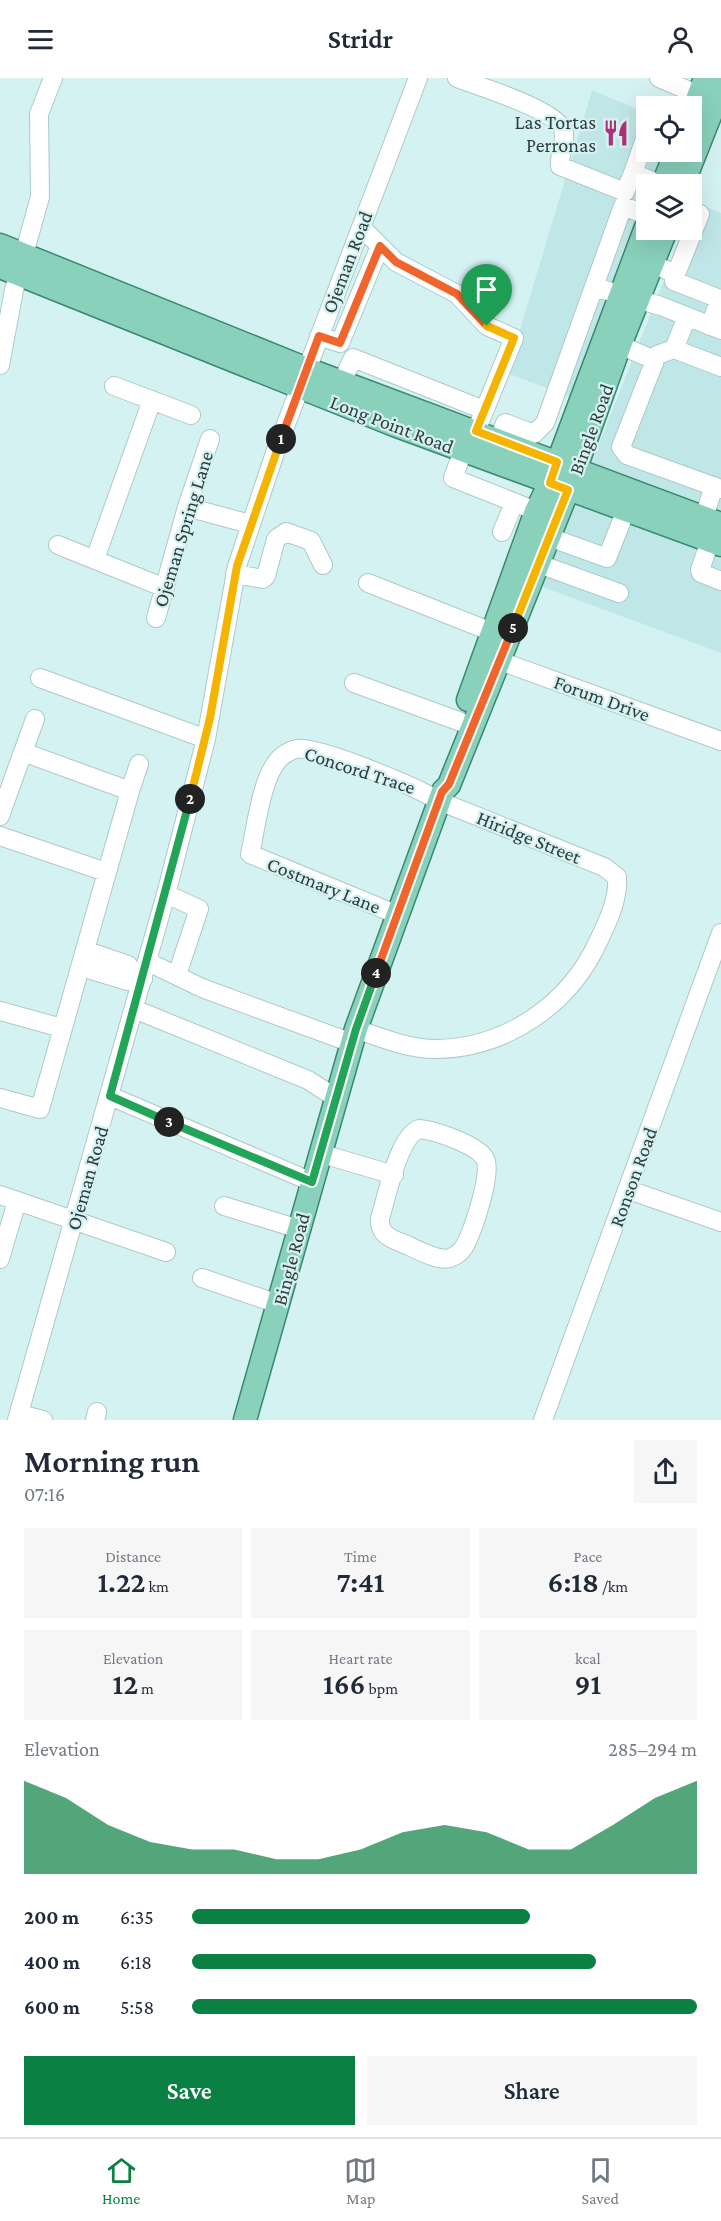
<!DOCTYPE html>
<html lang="en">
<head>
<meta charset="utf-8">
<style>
	body { margin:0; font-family:"Crimson Pro",serif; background:#f6f6f7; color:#1f2937; height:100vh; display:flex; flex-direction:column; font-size:22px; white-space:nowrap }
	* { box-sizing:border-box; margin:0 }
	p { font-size:20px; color:#747a83 }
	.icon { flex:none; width:33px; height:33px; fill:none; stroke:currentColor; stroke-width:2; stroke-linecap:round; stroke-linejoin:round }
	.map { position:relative; height:1342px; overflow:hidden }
	.sheet { display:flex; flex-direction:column; background:#fff; flex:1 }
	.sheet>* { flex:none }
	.tools { position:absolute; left:636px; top:18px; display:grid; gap:12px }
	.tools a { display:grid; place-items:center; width:66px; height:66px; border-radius:0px; background:#fff; box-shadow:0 6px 24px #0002; font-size:30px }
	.pin { position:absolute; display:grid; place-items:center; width:51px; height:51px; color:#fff; margin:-62px -26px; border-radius:50% 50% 50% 0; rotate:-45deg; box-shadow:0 0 6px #0007 }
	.pin .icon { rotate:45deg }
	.km { position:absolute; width:30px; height:30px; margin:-15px; border-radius:50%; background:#222; color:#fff; font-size:16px; line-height:30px; text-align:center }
	.round { display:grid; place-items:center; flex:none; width:63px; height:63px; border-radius:0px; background:#f6f6f7 }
	.headline { display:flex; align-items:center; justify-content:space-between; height:102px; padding:0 24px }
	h1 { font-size:33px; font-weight:600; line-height:45px }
	.stats { display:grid; grid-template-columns:repeat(3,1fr); gap:9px; height:102px; padding:6px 24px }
	.stats div { display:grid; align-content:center; border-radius:0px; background:#f6f6f7; text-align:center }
	.stats b { font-size:30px; font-weight:600 }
	.stats small { font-size:16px; font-weight:400 }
	.stats p { font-size:16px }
	.chart { height:168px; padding:12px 24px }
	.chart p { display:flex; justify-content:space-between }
	.chart svg { width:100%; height:108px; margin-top:6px; fill:#0b8043; opacity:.7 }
	.action { display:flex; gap:12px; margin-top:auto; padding:12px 24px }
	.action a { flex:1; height:69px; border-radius:0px; background:#0b8043; color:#fff; font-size:24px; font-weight:600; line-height:69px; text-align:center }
	.action a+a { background:#f6f6f7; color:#1f2937 }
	ul { padding:0 24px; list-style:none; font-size:20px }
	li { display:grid; grid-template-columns:96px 72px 1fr; align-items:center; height:45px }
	li i { height:15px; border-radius:8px; background:#0b8043 }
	header { display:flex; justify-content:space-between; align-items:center; height:78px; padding:0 24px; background:#fff; font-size:27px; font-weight:600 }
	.menu { display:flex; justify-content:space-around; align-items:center; height:84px; border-top:2px solid #e0e1e3; background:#fff; font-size:16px; color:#747a83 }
	.menu a { display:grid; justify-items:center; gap:3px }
	.menu .current { color:#0b8043 }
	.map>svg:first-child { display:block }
	.built { fill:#c0e7e8 }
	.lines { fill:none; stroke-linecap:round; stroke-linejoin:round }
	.minor-casing { stroke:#adc9ca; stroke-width:20 }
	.major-casing { stroke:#388971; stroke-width:25 }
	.minor { stroke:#fff; stroke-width:18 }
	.major { stroke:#89d1bb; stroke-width:22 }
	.split-1-casing { stroke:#fff; stroke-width:12 }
	.split-2-casing { stroke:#fff; stroke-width:12 }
	.split-3-casing { stroke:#fff; stroke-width:12 }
	.split-4-casing { stroke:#fff; stroke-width:12 }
	.split-5-casing { stroke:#fff; stroke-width:12 }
	.split-6-casing { stroke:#fff; stroke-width:12 }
	.split-1 { stroke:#f0652b; stroke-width:8 }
	.split-2 { stroke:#f5b400; stroke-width:8 }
	.split-3 { stroke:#22a559; stroke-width:8 }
	.split-4 { stroke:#22a559; stroke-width:8 }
	.split-5 { stroke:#f0652b; stroke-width:8 }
	.split-6 { stroke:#f5b400; stroke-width:8 }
	.labels { text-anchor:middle; stroke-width:4.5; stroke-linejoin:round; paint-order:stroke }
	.poi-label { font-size:20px; fill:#313c3c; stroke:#d5f2f2; text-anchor:end }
	.street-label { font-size:20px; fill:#313c3c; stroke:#d5f2f2 }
</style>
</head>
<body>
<header><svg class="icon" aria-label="menu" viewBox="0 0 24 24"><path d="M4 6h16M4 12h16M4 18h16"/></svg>Stridr<svg class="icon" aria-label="person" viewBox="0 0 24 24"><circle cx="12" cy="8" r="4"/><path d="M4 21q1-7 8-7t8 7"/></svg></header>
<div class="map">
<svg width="721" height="1342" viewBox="0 0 721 1342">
	<rect width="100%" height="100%" fill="#d5f2f2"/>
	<path class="built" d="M 592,12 L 646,35 L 646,74 L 666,74 L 653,106 L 646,106 L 646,124 L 571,319 L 507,295 Z
		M 695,124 L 721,135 L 721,436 L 591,386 L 684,152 L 692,152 Z
		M 570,423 L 721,481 L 721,575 L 543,509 Z"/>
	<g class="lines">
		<g class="minor-casing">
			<path id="minor" d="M 457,0 C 477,8 562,33 564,55 C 565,66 559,77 560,88 L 625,114 L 633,95
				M 659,0 L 699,17
				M 646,58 L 633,95 L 660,106
				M 361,149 L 396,184 L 457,216 L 487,248 L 514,260 L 476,353
				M 652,186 L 676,196 L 700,136 L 692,132
				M 676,196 L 674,203 L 720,221 L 710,248
				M 594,209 L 661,228 L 721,252
				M 319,258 L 340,265 L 380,168
				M 620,267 L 654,282
				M 674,271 L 687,239
				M 0,287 L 14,212 L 40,119 L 39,36 L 53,0
				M 721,289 L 674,271 L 657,277 L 621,369 L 627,377 L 721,411
				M 342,304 L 353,280 L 484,332
				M 114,308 L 191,337
				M 499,362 L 505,345 L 534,356 L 545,345 L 623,128 L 646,137
				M 463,373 L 453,400 L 536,433
				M 187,429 L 250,446
				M 704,439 L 714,408
				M 502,454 L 514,425
				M 549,459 L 607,480 L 626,432
				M 710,463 L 700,492 L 701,495 L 721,503
				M 58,467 L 165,510
				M 95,481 L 152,322
				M 539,486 L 619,515
				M 235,496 L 263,501 L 266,498 L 276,461 L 286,454 L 311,463 L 323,487
				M 368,505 L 492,554
				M 156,540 L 187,429 L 210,361
				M 489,579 L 721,663
				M 40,600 L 206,661
				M 354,605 L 461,644
				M 23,674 L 35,641
				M 130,713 L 139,686
				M 0,738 L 23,674 L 130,713 L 40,1031 L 0,1020
				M 0,758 L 106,794
				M 166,816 L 199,831 L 177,897
				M 89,881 L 96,876 L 128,887 L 136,899 L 143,901
				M 89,881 L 91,892 L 127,903 L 136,899
				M 148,884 L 202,910 L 352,965
				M 134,931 L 308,1002 L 336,1020
				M 0,933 L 62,950
				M 356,951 C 382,960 408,971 436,971 C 506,970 569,927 598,864 C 607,845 619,821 617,799 L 604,789 L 439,723 C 418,710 318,667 296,671 C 291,672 283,677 280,680 C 261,699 256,751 250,776 L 398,837
				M 110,1018 L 312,1104
				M 419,1051 C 434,1052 478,1067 485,1081 C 493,1095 472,1155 464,1169 C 461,1174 455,1178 450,1180 C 437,1184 413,1169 402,1165 C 389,1160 379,1156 380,1140 C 387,1119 398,1059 419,1051 Z
				M 319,1075 L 394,1097
				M 629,1112 L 721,1144
				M 0,1117 L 166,1174
				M 224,1128 L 299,1151
				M 0,1181 L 17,1123
				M 202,1200 L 278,1226
				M 19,1336 L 43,1342
				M 17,1342 L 166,816 L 206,661 L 237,488 L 275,375 L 418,0
				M 95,1342 L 97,1334
				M 543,1342 L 721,855"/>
		</g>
		<g class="major-casing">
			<path id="major" d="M 692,35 L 705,0
				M 663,106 L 676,74
				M 683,106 L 721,10
				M 0,167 L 307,291 L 721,446
				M 0,189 L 394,347 L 721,467
				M 468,622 L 536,433 L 550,405 L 646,149
				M 245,1342 L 356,951 L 443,713 L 449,707 L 568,412 L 620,267 L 666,152"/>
		</g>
		<use href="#minor" class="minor"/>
		<use href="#major" class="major"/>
	</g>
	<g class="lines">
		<g class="split-1-casing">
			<path id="split-1" d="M 281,361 L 319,258 L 340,265 L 380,168 L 396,184 L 457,216 L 487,248"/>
		</g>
		<g class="split-2-casing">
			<path id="split-2" d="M 190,721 L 210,640 L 237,488 L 281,361"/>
		</g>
		<g class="split-3-casing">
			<path id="split-3" d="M 169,1044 L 110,1018 L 190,721"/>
		</g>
		<g class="split-4-casing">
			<path id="split-4" d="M 169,1044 L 312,1104 L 356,951 L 376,895"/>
		</g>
		<g class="split-5-casing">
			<path id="split-5" d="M 376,895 L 442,714 L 449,706 L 513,550"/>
		</g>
		<g class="split-6-casing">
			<path id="split-6" d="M 487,248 L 514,260 L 476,353 L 557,384 L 550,405 L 568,412 L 513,550"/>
		</g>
		<use href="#split-1" class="split-1"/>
		<use href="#split-2" class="split-2"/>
		<use href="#split-3" class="split-3"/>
		<use href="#split-4" class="split-4"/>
		<use href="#split-5" class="split-5"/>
		<use href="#split-6" class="split-6"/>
	</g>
	<defs>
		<g id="restaurant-bare" transform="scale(2.07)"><path d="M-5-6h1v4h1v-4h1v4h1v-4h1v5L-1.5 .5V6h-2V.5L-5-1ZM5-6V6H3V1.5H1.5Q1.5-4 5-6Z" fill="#b12f78" stroke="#d5f2f2" stroke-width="2.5" paint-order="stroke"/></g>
	</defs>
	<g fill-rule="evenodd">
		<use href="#restaurant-bare" x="616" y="55"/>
	</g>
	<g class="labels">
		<g class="poi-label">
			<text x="596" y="51">Las Tortas<tspan x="596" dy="23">Perronas</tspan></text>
		</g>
		<g class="street-label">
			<text transform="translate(347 184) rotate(-69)" y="7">Ojeman Road</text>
			<text transform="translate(392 346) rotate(21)" y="7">Long Point Road</text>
			<text transform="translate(591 351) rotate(-70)" y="7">Bingle Road</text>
			<text transform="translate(183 451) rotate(-73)" y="7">Ojeman Spring Lane</text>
			<text transform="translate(602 620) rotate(20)" y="7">Forum Drive</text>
			<text transform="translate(360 692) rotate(18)" y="7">Concord Trace</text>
			<text transform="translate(529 759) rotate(22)" y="7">Hiridge Street</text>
			<text transform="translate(324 807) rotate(22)" y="7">Costmary Lane</text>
			<text transform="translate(633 1099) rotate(-70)" y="7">Ronson Road</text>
			<text transform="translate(87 1100) rotate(-74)" y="7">Ojeman Road</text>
			<text transform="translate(291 1181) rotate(-75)" y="7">Bingle Road</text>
		</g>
	</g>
</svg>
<div class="tools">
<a><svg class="icon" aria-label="locate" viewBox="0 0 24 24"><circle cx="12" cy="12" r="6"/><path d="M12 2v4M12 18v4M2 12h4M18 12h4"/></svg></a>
<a><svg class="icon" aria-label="layers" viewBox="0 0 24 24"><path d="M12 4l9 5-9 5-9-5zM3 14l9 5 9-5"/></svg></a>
</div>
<div class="pin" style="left:487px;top:248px;background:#1e9e55"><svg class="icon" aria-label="arrive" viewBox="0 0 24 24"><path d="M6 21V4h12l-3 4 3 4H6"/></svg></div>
<b class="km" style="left:281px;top:361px">1</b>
<b class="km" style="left:190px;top:721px">2</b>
<b class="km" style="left:169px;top:1044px">3</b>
<b class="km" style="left:376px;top:895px">4</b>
<b class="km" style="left:513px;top:550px">5</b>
</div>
<section class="sheet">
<div class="headline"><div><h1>Morning run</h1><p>07:16</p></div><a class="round"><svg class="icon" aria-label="share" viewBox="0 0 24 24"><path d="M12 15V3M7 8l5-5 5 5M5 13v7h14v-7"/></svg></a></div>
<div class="stats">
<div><p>Distance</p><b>1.22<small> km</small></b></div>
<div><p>Time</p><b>7:41</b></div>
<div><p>Pace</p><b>6:18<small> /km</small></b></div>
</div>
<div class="stats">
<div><p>Elevation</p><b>12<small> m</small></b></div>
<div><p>Heart rate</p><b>166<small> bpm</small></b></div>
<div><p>kcal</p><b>91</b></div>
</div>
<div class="chart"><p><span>Elevation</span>285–294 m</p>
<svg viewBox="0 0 160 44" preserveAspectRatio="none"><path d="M0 44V6L10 13L20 24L30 31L40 34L50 34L60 38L70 38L80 34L90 27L100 24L110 27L120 34L130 34L140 24L150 13L160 6V44z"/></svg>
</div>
<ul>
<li><b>200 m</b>6:35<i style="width:67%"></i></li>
<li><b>400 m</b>6:18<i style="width:80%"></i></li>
<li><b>600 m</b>5:58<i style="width:100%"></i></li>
</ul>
<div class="action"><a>Save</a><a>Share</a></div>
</section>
<nav class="menu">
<a class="current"><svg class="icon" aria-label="home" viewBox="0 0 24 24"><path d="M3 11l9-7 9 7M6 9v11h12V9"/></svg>Home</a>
<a><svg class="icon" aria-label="map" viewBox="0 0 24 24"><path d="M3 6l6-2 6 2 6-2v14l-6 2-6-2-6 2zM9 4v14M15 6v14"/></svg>Map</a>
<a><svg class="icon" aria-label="saved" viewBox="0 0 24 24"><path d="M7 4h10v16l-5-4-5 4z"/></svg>Saved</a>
</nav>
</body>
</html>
